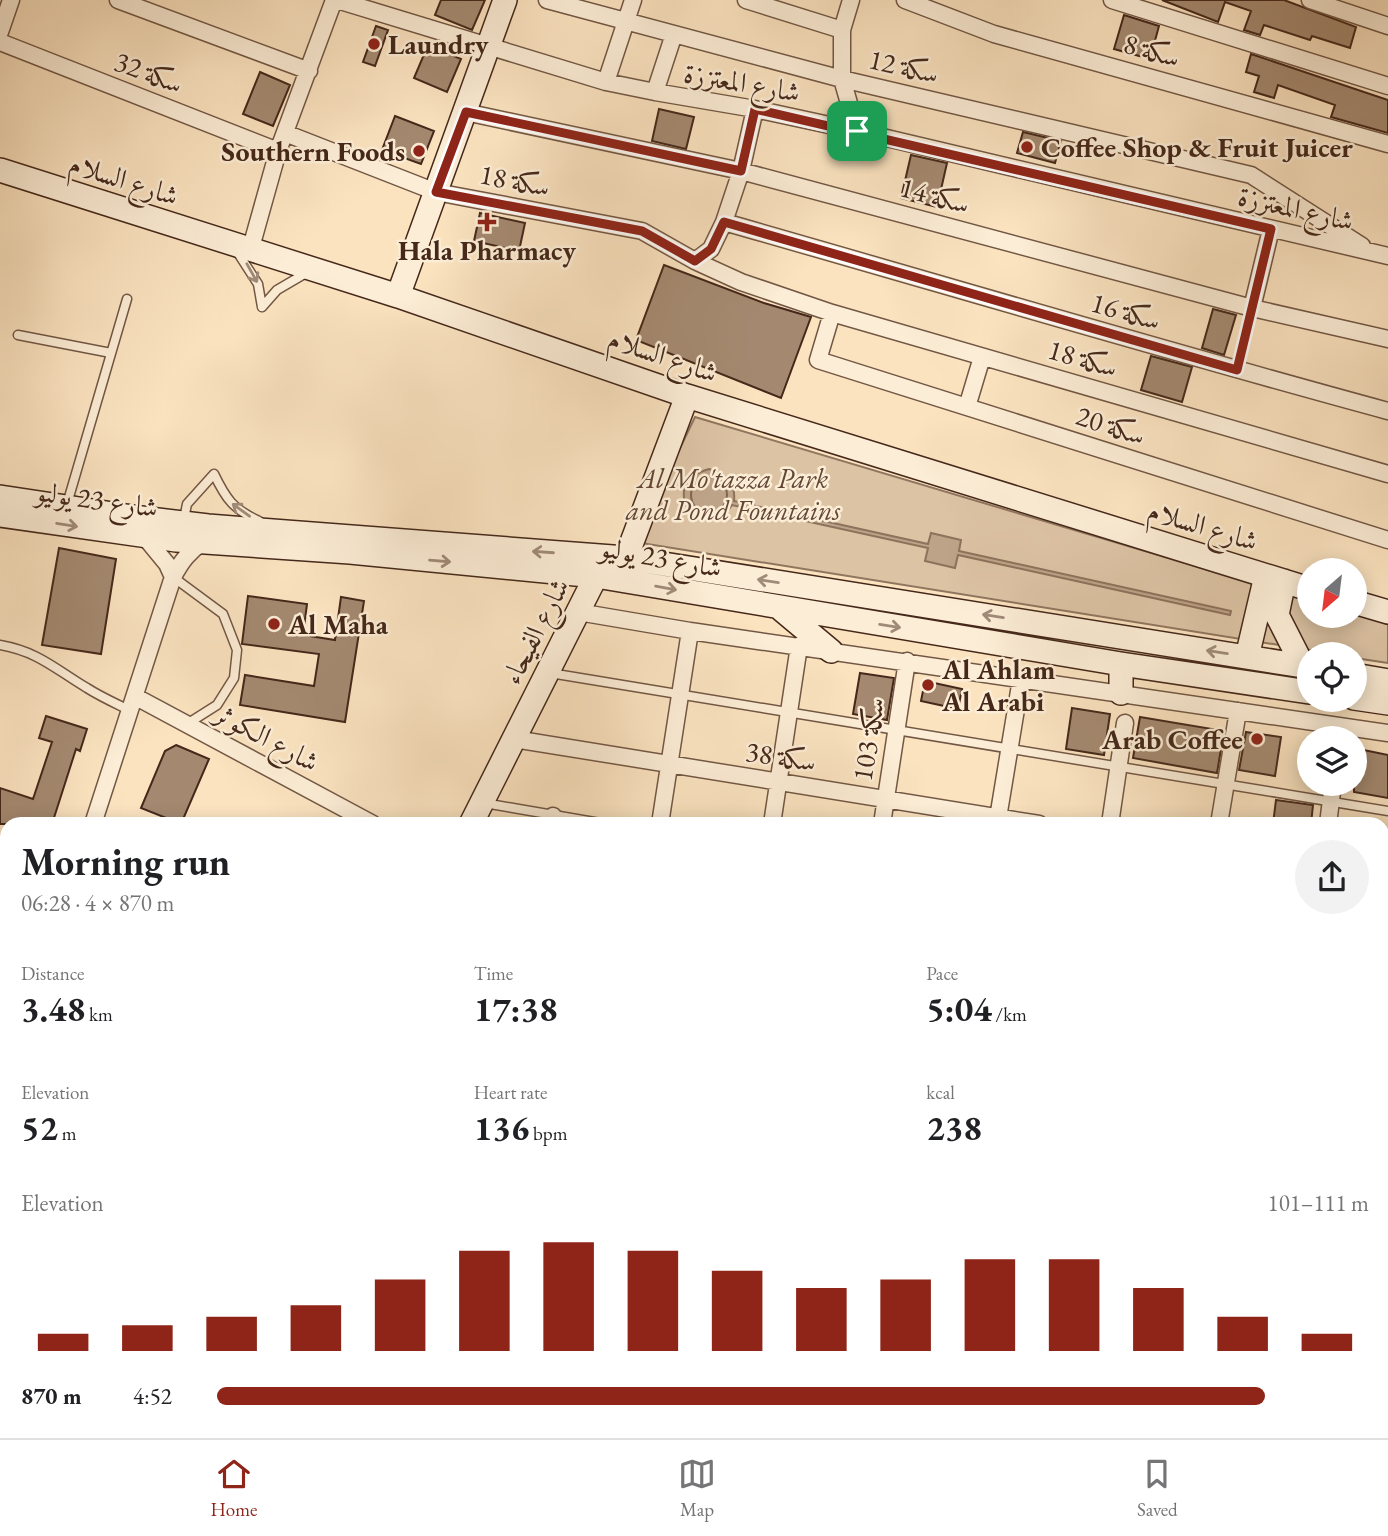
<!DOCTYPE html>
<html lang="en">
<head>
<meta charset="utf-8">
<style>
	body { margin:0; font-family:"EB Garamond",Amiri,serif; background:#f2f2f2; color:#202124; height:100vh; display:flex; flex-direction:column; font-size:26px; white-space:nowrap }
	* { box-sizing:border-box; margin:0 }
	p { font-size:23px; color:#757577 }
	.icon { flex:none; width:38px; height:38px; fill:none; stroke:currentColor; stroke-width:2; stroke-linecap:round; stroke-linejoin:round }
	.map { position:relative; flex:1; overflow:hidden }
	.side { position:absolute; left:0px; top:817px; width:1390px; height:621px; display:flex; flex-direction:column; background:#fff; border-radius:21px 21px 0 0; box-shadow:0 4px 18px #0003 }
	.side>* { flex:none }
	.needle { width:46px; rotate:208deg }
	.buttons { position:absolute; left:1297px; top:558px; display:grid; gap:14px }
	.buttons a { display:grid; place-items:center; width:70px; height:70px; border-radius:50%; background:#fff; box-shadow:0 4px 18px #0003; font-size:35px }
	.pin { position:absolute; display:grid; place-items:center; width:60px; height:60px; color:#fff; margin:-30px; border-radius:14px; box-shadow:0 4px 10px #0006 }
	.round { display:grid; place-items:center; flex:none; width:74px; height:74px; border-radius:37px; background:#f2f2f2 }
	.overview { display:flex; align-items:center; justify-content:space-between; height:119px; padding:0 21px }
	h1 { font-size:38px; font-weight:700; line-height:52px }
	.metrics { display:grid; grid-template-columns:repeat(3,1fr); gap:10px; height:119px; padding:7px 21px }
	.metrics div { display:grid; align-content:center }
	.metrics b { font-size:35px; font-weight:700 }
	.metrics small { font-size:19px; font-weight:400 }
	.metrics p { font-size:19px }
	.chart { height:196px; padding:14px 21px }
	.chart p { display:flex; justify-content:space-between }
	.chart svg { width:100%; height:126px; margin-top:7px; stroke:#8f2418; stroke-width:6 }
	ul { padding:0 21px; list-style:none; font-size:23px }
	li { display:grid; grid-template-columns:112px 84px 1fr; align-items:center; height:52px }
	li i { height:18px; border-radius:9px; background:#8f2418 }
	.tabs { display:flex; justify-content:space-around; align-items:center; height:98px; border-top:2px solid #e0e0e0; background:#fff; font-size:19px; color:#757577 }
	.tabs a { display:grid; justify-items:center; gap:4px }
	.tabs .current { color:#8f2418 }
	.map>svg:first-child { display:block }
	.green { fill:#dcc3a4; stroke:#90765f; stroke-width:2 }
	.water { fill:#bda388; stroke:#8d725c; stroke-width:2 }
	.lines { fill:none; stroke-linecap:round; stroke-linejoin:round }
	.shore { stroke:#816651; stroke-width:2 }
	.building { fill:#a48970; stroke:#45281a; stroke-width:2 }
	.lane-casing { stroke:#725744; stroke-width:11 }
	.street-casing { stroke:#725744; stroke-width:19 }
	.secondary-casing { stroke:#45281a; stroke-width:26 }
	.lane { stroke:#fcedd6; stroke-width:8 }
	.street { stroke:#fcedd6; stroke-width:16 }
	.secondary { stroke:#fcedd6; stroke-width:23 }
	.oneway { stroke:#a08a78 }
	.route-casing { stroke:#fff; stroke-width:14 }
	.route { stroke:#8f2418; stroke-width:9 }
	.poi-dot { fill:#8f2418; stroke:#fcedd6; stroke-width:2.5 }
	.labels { text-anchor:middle; stroke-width:5; stroke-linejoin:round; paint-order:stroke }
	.poi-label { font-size:28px; font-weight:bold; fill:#45281a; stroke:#fcedd6; text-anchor:start }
	.street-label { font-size:28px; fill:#45281a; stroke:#fcedd6 }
	.park-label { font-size:28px; font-style:italic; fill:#634736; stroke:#fcedd6 }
</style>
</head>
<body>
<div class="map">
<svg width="1388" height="1438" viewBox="0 0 1388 1438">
	<rect width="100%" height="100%" fill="#fbe3c0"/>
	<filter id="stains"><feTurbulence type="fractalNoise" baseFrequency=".00286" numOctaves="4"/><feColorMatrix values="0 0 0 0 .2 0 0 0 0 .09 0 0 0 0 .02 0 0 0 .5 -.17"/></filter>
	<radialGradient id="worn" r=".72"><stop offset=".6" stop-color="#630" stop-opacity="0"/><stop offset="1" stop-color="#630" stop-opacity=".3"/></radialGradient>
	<path class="green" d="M 695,417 L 1309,600 L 1309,616 L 1354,616 L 1355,613 L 1388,623 L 1388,663 L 1355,658 L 1354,654 L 1335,654 L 635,542 Z
		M 215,1432 L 1178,1432 L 1179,1438 L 212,1438 Z"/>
	<path class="water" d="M 709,469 C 725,473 736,483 734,501 L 928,544 L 931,533 L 961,540 L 959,551 L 1231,611 L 1230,615 L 958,555 L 955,568 L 925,561 L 928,548 L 732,505 C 704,548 653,484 709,469 Z"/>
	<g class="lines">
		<path class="shore" d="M691 495a18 18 0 1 1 36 0a18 18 0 1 1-36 0Z"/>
	</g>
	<path class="building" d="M 441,0 L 485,0 L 472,30 L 435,15 Z
		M 1162,0 L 1284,0 L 1356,27 L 1350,48 L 1312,36 L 1310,40 L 1264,25 L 1260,35 L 1244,30 L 1251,11 L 1225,2 L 1218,22 Z
		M 1124,15 L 1159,26 L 1150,59 L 1114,49 Z
		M 376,26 L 388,30 L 375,66 L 363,62 Z
		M 428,45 L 461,59 L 447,92 L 414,78 Z
		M 1251,54 L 1388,100 L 1388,133 L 1331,117 L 1335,105 L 1278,85 L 1274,98 L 1254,92 L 1259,76 L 1246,72 Z
		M 260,72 L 290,85 L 273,126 L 243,114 Z
		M 659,109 L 694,117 L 686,149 L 652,141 Z
		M 395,116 L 434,131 L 421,164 L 382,150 Z
		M 1023,132 L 1061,141 L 1055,163 L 1017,153 Z
		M 911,155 L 947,163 L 937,207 L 901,198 Z
		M 480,213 L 525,223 L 519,251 L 474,241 Z
		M 664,265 L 764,303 L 811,317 L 781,398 L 636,340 Z
		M 1213,309 L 1236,315 L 1224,355 L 1202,348 Z
		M 1151,356 L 1192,367 L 1182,402 L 1141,390 Z
		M 59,548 L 116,559 L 101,654 L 42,645 Z
		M 248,596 L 307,604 L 303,635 L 335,640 L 341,597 L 364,601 L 345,722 L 240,705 L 245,675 L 314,686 L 319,654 L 242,644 Z
		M 860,673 L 894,678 L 887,720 L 853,714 Z
		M 925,681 L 962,689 L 958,709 L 921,701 Z
		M 1072,708 L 1110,714 L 1104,755 L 1066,749 Z
		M 46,716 L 87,729 L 80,751 L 76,749 L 52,824 L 0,824 L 0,788 L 33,799 L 52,742 L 39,738 Z
		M 1140,717 L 1224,731 L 1217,773 L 1133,758 Z
		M 1246,732 L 1281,737 L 1275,776 L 1239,770 Z
		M 176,745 L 209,759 L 181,824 L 141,808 L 165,751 Z
		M 1354,748 L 1388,755 L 1388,798 L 1354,792 Z
		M 1276,800 L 1313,805 L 1311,824 L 1273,824 Z"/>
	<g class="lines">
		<g class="lane-casing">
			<path id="lane" d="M 238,253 L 258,284 L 262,307
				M 262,307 L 277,290 L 306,273
				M 18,335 L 111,353
				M 1237,370 L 1252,308
				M 67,504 L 127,299
				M 184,519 L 187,504 L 214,474 C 226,499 233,509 259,521
				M 173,577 L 223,614 L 237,650 L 234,678 L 217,705 L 187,724
				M 0,645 C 39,652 55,669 87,688 C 101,697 117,704 131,711
				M 550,673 L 1388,811
				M 484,803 L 606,824
				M 1172,1432 L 1173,1438
				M 595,1438 L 598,1432
				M 967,1438 L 971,1432"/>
		</g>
		<g class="street-casing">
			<path id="street" d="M 118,0 L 309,71
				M 337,0 L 606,82 L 655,92 L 755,109 L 857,131 L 1388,256
				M 547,0 L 842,79 L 1251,175 L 1362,246
				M 746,0 L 842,30
				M 851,0 L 842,30 L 842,79 L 857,131
				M 905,0 L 994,34 L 1388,144
				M 1112,0 L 1388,86
				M 1310,0 L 1388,26
				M 0,32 L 11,0
				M 0,42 L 278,151
				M 606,82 L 633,0
				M 655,92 L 674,34
				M 465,112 L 741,171 L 1252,308 L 1388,339
				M 285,133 L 436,192 L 642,231 L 695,261 L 741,282 L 832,313 L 1388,474
				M 724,222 C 945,285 1166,351 1388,411
				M 250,251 L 278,151 L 334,0
				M 695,261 L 711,249 L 724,222 L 741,171 L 755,109
				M 1252,308 L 1271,229
				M 832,313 L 818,360 L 1388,540
				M 967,407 L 982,357
				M 144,536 L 167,564 L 173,577
				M 578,612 L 690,631 L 1388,733
				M 136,697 L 373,824
				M 514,739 L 1039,824
				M 93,824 L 173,577 C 181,562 189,551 203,542
				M 551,824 L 553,816
				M 660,824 L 690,631
				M 772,824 L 799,646
				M 882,824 L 907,661
				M 997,824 L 1021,679
				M 1110,824 L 1125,723
				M 1219,824 L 1238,711
				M 1328,824 L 1333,784
				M 1382,882 L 1388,883
				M 0,970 L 7,973
				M 1382,1162 L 1388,1163
				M 0,1302 L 7,1305
				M 1213,1432 L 1214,1438"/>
		</g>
		<g class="secondary-casing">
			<path id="secondary" d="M 0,170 L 398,296 L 687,396 L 1309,589
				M 398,296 L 505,0
				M 0,497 L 133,517 L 208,526 L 626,558 L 1309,667
				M 0,515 L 176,540 L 350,552 L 596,576 L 1121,664 L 1309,692
				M 1284,581 L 1277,615 L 1303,666
				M 1354,602 L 1388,612
				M 782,610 L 831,651
				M 1247,657 L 1266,576
				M 1121,664 L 1121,693
				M 1354,675 L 1388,681
				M 1354,698 L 1388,703
				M 471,824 L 596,576 L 626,558 L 687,396
				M 0,1054 L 7,1057
				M 1382,1097 L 1388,1097
				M 163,1438 L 166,1432"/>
		</g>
		<use href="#lane" class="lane"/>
		<use href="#street" class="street"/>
		<use href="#secondary" class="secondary"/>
	</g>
	<defs><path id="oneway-shaft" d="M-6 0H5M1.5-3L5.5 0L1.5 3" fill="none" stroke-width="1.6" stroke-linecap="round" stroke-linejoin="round" transform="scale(1.75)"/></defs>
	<g class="oneway">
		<use href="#oneway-shaft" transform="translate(252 273) rotate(61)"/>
		<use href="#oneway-shaft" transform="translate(241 510) rotate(-144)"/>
		<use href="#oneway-shaft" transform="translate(67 525) rotate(9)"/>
		<use href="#oneway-shaft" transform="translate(543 552) rotate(-176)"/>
		<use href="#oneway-shaft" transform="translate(440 561) rotate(5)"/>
		<use href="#oneway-shaft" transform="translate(768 581) rotate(-171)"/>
		<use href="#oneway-shaft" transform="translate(666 588) rotate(10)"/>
		<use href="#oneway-shaft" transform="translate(993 616) rotate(-171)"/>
		<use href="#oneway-shaft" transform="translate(890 626) rotate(9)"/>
		<use href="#oneway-shaft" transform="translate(1217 652) rotate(-171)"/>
	</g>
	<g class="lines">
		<g class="route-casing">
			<path id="route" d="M 755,109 L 1271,229 L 1237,370 L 724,222 L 711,249 L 695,261 L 642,231 L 436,192 L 466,112 L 741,171 Z"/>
		</g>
		<use href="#route" class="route"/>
	</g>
	<g class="poi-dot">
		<circle cx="374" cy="44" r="7"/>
		<circle cx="1027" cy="147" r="7"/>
		<circle cx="419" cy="151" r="7"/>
		<path d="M483.5 211.5h7v7h7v7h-7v7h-7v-7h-7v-7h7z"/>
		<circle cx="274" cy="624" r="7"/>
		<circle cx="928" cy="685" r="7"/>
		<circle cx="1257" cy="739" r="7"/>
	</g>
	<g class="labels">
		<g class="poi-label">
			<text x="388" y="54">Laundry</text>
			<text x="1041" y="157">Coffee Shop &amp; Fruit Juicer</text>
			<text x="405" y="161" text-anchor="end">Southern Foods</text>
			<text x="487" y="260" text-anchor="middle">Hala Pharmacy</text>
			<text x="288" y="634">Al Maha</text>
			<text x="942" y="679">Al Ahlam<tspan x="942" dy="32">Al Arabi</tspan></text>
			<text x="1243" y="749" text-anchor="end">Arab Coffee</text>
		</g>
		<g class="street-label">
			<text transform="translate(1152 50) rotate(16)" y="10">سكة 8</text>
			<text transform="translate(904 66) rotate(13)" y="10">سكة 12</text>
			<text transform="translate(149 72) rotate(21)" y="10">سكة 32</text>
			<text transform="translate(742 82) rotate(10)" y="10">شارع المعتززة</text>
			<text transform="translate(124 179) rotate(18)" y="10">شارع السلام</text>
			<text transform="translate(515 180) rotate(11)" y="10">سكة 18</text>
			<text transform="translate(935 195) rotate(15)" y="10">سكة 14</text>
			<text transform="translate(1296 208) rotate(13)" y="10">شارع المعتززة</text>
			<text transform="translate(1126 311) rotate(16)" y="10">سكة 16</text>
			<text transform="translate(663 355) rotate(19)" y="10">شارع السلام</text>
			<text transform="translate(1083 358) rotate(16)" y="10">سكة 18</text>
			<text transform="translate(1111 425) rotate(18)" y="10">سكة 20</text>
			<text transform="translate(97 499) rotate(8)" y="10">شارع 23 يوليو</text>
			<text transform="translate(1203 525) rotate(17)" y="10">شارع السلام</text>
			<text transform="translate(661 557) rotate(10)" y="10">شارع 23 يوليو</text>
			<text transform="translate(535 631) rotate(-63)" y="10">شارع الفيحاء</text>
			<text transform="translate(267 737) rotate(28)" y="10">شارع الكوثر</text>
			<text transform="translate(868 739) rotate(-81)" y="10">سكة 103</text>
			<text transform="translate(781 756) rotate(9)" y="10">سكة 38</text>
		</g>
		<g class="park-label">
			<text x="733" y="488">Al Mo'tazza Park<tspan x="733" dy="32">and Pond Fountains</tspan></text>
		</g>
	</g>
	<rect width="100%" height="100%" filter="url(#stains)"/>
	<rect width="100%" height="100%" fill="url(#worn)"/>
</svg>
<div class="buttons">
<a><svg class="needle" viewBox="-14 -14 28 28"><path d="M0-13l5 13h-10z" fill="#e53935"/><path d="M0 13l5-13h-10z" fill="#757577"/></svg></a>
<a><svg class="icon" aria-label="locate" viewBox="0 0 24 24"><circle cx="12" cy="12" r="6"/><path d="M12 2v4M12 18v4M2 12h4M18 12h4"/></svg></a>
<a><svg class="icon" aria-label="layers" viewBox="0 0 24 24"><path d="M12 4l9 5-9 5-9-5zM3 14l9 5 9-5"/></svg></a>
</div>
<div class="pin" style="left:857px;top:131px;background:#1e9e55"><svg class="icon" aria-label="arrive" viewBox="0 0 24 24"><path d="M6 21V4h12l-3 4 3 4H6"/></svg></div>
<section class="side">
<div class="overview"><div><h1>Morning run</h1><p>06:28 · 4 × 870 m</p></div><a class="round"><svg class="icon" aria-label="share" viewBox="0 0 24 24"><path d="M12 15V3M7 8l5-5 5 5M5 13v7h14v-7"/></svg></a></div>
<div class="metrics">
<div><p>Distance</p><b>3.48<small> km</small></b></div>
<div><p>Time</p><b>17:38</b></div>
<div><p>Pace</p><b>5:04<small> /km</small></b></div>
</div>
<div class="metrics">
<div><p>Elevation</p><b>52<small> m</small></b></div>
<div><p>Heart rate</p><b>136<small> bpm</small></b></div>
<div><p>kcal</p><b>238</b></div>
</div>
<div class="chart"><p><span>Elevation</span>101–111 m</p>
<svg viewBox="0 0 160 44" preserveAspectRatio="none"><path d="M5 44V38M15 44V35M25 44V32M35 44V28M45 44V19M55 44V9M65 44V6M75 44V9M85 44V16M95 44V22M105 44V19M115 44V12M125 44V12M135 44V22M145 44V32M155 44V38"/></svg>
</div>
<ul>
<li><b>870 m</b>4:52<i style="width:91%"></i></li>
</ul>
</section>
</div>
<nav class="tabs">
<a class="current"><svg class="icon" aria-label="home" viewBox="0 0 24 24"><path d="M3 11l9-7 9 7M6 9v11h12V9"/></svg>Home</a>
<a><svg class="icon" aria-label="map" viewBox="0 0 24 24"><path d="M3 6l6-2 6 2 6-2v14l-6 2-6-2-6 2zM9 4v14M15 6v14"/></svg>Map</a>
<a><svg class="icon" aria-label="saved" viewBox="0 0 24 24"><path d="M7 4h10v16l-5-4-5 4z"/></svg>Saved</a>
</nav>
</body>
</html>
